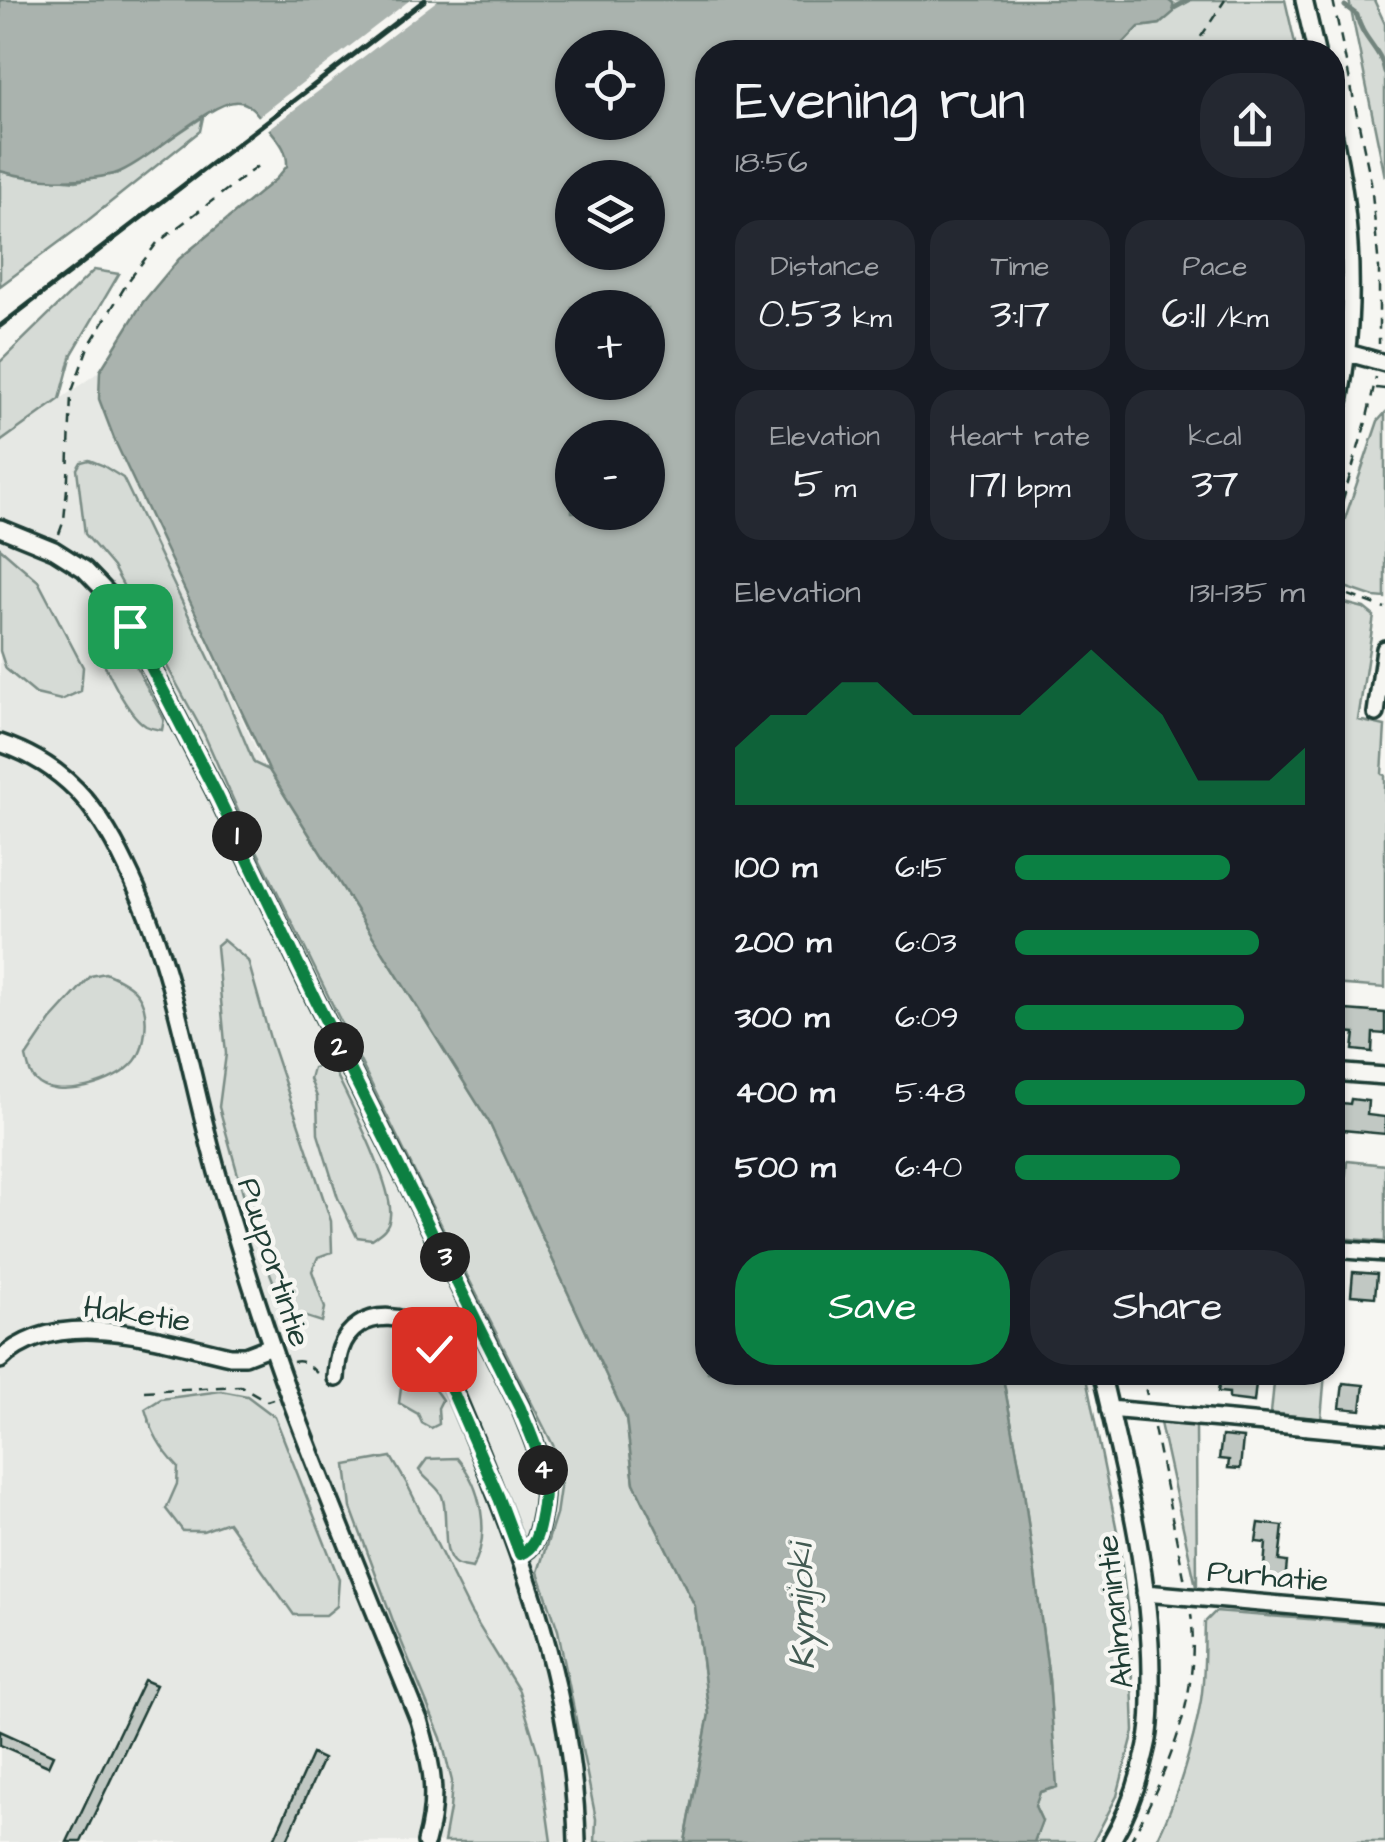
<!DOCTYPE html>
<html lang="en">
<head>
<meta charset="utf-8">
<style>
	body { margin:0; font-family:"Architects Daughter",sans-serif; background:#242831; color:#f1f3f6; height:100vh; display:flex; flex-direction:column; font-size:38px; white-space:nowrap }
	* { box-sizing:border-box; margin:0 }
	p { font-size:32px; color:#9ea1a6 }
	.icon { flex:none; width:55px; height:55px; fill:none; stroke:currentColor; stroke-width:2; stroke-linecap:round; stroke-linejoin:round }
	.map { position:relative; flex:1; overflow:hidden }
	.panel { position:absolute; left:695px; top:40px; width:650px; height:1345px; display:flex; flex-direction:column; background:#171b24; border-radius:40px; box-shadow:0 2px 8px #0004 }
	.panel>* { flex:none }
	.controls { position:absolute; left:555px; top:30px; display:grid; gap:20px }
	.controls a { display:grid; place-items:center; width:110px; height:110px; border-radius:50%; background:#171b24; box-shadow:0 2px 8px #0004; font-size:50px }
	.pin { position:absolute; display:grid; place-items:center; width:85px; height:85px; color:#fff; margin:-42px; border-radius:20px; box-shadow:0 5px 15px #0006 }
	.km { position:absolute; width:50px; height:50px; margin:-25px; border-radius:50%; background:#222; color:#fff; font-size:28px; line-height:50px; text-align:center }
	.round { display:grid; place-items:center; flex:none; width:105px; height:105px; border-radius:40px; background:#242831 }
	.summary { display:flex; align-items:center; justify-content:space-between; height:170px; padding:0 40px }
	h1 { font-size:55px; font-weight:600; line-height:75px }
	.stats { display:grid; grid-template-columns:repeat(3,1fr); gap:15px; height:170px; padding:10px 40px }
	.stats div { display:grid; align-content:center; border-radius:25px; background:#242831; text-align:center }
	.stats b { font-size:42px; font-weight:600 }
	.stats small { font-size:28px; font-weight:400 }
	.stats p { font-size:28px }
	.chart { height:280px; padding:20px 40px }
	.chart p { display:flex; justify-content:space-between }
	.chart svg { width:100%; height:180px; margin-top:10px; fill:#0b8043; opacity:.7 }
	.primary-button { display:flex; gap:20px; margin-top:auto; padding:20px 40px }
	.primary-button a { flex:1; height:115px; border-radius:40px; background:#0b8043; color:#fff; font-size:40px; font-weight:600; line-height:115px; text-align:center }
	.primary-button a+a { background:#242831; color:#f1f3f6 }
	ul { padding:0 40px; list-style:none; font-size:32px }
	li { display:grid; grid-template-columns:160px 120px 1fr; align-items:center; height:75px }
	li i { height:25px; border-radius:12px; background:#0b8043 }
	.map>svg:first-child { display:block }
	.built { fill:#e6e8e4 }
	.green { fill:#d6dbd6; stroke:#7a8c85; stroke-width:2.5 }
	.water { fill:#aab3ae; stroke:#72847d; stroke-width:2.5; fill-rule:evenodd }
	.pier { fill:#f6f6f2 }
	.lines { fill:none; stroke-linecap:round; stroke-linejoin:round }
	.stream { stroke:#72847d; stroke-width:5 }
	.building { fill:#c1c8c3; stroke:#1f3d34; stroke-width:2.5 }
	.minor-casing { stroke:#1f3d34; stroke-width:22 }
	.path { stroke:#1f3d34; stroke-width:2.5; stroke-dasharray:10 8; stroke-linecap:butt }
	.minor { stroke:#f6f6f2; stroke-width:15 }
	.rail { stroke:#1f3d34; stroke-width:5 }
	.route-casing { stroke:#fff; stroke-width:20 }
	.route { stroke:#0b8043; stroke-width:12 }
	.labels { text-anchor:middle; stroke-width:9; stroke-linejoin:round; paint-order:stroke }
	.street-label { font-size:32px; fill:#1f3d34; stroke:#f6f6f2 }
	.water-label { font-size:35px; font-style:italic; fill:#425a52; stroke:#f6f6f2 }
</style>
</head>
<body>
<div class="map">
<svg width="1385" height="1842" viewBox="0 0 1385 1842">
	<rect width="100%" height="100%" fill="#f6f6f2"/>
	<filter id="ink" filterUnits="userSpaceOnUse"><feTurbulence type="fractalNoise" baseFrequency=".01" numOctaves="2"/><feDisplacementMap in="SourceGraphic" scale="20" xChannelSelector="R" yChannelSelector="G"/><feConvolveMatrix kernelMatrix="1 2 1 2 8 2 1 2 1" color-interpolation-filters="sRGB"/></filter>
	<g filter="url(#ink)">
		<path class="built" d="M 100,371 L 99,399 L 115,441 L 265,769 L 489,1122 L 685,1842 L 0,1842 L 0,442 Z"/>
		<path class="green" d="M 1168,0 L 1285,0 L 1297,52 L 1115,52 L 1139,27 L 1160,24 L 1173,4 Z
			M 1349,0 L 1374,0 L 1385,24 L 1385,177 Z
			M 203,117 L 200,131 L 77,229 L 0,286 L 0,171 L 16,175 L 76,181 L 118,173 Z
			M 94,270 L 119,274 L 72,354 L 60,399 L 0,442 L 0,362 Z
			M 1385,413 L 1385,598 L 1374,597 L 1333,583 L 1333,554 L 1378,421 Z
			M 89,460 L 102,465 L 123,478 L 217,675 L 254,763 L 269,770 L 489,1122 L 626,1418 L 634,1483 L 695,1606 L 709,1714 L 685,1842 L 595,1842 L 596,1819 L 558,1630 L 538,1572 L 556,1515 L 561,1481 L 554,1447 L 415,1173 L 244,824 L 204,734 L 113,567 L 85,534 L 77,469 L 81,462 Z
			M 0,548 L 38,581 L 83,667 L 81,691 L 61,700 L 36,694 L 6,669 L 0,651 Z
			M 1333,600 L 1364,608 L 1374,616 L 1358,720 L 1385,726 L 1382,774 L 1385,775 L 1385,988 L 1333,984 Z
			M 108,626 L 116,629 L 164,719 L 162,730 C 156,729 152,729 146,726 C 126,714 107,669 96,647 L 99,634 Z
			M 223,940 L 248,961 L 271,1042 L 331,1221 L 332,1252 L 318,1257 L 312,1271 L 325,1308 L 322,1322 L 297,1314 L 277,1291 L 254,1232 L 219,1107 L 226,1054 L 216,946 Z
			M 105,973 C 135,985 149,998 145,1032 C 144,1041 141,1054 135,1061 C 118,1083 56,1102 35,1080 C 29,1074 28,1065 26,1057 L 51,1020 L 91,976 Z
			M 331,1063 C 346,1095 394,1185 390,1216 C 389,1228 381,1233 372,1239 L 357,1237 L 338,1198 L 318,1134 L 317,1097 L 310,1079 L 313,1068 Z
			M 1347,1161 L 1385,1165 L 1385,1242 L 1340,1238 Z
			M 1002,1373 L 1085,1373 L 1119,1541 L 1130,1630 L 1134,1731 L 1117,1796 L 1093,1842 L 1034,1842 L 1042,1821 L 1035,1806 L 1040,1792 L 1056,1787 L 1049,1679 L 1023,1485 Z
			M 1275,1373 L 1325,1373 L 1321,1419 L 1271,1413 Z
			M 410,1379 C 427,1379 433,1386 442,1400 L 438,1408 L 439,1424 L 431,1428 L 422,1423 L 418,1414 L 399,1403 L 401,1388 Z
			M 221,1391 L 247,1396 L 275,1417 L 339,1579 L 337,1606 L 326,1615 L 294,1615 L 228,1522 L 203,1531 L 183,1531 L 166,1509 L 177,1484 L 178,1467 C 161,1449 152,1433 145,1409 L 161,1399 Z
			M 1160,1423 L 1196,1426 L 1197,1591 Z
			M 391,1457 L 406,1482 L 471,1613 L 519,1691 L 539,1757 L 551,1842 L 444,1842 L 450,1809 L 452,1781 L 441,1738 L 395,1626 L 351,1508 L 346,1465 Z
			M 457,1458 C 481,1486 492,1535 472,1568 C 468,1567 459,1566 456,1564 C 439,1554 450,1511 441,1494 C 436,1485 425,1479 419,1470 L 427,1459 Z
			M 1215,1612 L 1385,1625 L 1385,1842 L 1156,1842 C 1176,1801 1193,1746 1201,1700 C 1205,1675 1204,1648 1205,1622 Z"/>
		<path class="water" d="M 0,0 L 1168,0 L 1173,4 L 1174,12 L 1160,24 L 1139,27 L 1115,52 L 708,52 L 708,1372 L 1002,1373 L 1023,1485 L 1049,1679 L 1057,1787 L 1040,1792 L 1035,1806 L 1042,1821 L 1034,1842 L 685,1842 L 709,1714 L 695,1606 L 634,1483 L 626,1418 L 489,1122 L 269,770 L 115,441 L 99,399 L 100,371 L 143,302 L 179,259 L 276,179 L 287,166 C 288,149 277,139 267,126 C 259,117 252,103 239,102 C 212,98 144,166 114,174 C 77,183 36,181 0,171 ZM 572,48 L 648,48 L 648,122 L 572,122 ZM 572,178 L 648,178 L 648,252 L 572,252 ZM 572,308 L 648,308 L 648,382 L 572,382 ZM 572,438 L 648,438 L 648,512 L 572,512 Z"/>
		<path class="pier" d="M 410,0 L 438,0 L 265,132 L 255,119 Z"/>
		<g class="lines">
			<path class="stream" d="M 1345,6 L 1357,15 C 1361,38 1382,50 1385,72
				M 1174,8 L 1189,0"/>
		</g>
		<path class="building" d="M 1332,1009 L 1385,1013 L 1385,1034 L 1373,1033 L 1372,1052 L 1353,1050 L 1355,1033 L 1332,1031 Z
			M 1351,1099 L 1368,1101 L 1367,1115 L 1385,1117 L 1385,1134 L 1332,1129 L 1332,1102 L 1350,1104 Z
			M 1353,1272 L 1377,1274 L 1375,1297 L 1351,1295 Z
			M 1220,1379 L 1256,1383 L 1254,1402 L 1229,1399 L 1229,1393 L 1218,1392 Z
			M 1343,1383 L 1364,1385 L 1361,1410 L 1340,1408 Z
			M 1222,1436 L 1243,1438 L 1240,1469 L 1228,1468 L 1229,1460 L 1219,1459 Z
			M 1259,1523 L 1283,1526 L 1279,1561 L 1287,1562 L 1285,1582 L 1263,1579 L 1266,1543 L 1256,1542 Z
			M 144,1680 L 156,1685 L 81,1842 L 67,1842 Z
			M 0,1731 L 53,1755 L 48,1766 L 0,1745 Z
			M 312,1754 L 323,1759 L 286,1842 L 273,1842 Z"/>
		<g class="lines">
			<g class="minor-casing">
				<path id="minor" d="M 1304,0 L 1316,52
					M 1332,128 C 1355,230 1358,331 1332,433
					M 1348,353 L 1385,363
					M 0,528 L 54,550 L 84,569 L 113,599 L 130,626 L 217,795 L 316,1001 L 520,1407 C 538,1452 551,1473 540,1522 C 537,1537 534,1548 520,1554
					M 1376,713 L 1385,649
					M 0,743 C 65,765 97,805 126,866 C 177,969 190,1084 223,1193 C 244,1263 266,1334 292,1403 C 332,1509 376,1614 419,1720 C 432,1765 439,1796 426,1842
					M 1332,1072 L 1385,1076
					M 1332,1249 L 1385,1253
					M 0,1360 C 58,1304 161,1341 230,1356 L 245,1356 L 271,1346
					M 1101,1372 C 1124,1471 1150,1571 1151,1673 C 1151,1698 1152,1725 1146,1749 C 1139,1782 1128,1813 1111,1842
					M 336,1378 C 337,1358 340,1337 359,1325 C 376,1314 402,1315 417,1327 C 437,1344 456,1397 467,1422 C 523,1555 574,1695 577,1842
					M 1109,1409 L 1385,1434
					M 1145,1593 L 1385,1614"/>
			</g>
			<path class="path" d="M 1333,0 L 1371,182 L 1379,268 L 1379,344
				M 1191,52 L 1225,0
				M 1376,388 L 1385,389
				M 59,534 L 64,520 L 68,478 L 71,394 L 88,347 L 129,280 L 157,243 L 263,162
				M 1332,536 L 1366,422 L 1376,377
				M 1332,589 L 1385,608
				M 293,1362 C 306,1359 310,1367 319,1375
				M 1141,1372 L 1147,1395
				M 144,1391 L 241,1386 L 267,1401 L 273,1399
				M 1154,1428 L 1185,1582
				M 1130,1842 C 1168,1771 1201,1696 1191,1614"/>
			<use href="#minor" class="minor"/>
			<path class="rail" d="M 0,326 L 425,0"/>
		</g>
	</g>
	<g class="lines" filter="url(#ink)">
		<g class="route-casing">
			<path id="route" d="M 130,626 L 217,795 L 316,1001 L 520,1408 C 538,1453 551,1472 540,1522 C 537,1537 534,1548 520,1554 L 499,1498 L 434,1349"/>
		</g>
		<use href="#route" class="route"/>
	</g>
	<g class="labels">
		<g class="street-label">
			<text transform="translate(275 1262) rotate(72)" y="11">Puuportintie</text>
			<text transform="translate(137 1313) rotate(8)" y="11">Haketie</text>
			<text transform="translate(1268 1575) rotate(5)" y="11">Purhatie</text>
			<text transform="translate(1114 1612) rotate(-96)" y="11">Ahlmanintie</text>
		</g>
		<g class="water-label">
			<text transform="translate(801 1607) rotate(-91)" y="12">Kymijoki</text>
		</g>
	</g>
</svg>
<div class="controls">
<a><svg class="icon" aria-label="locate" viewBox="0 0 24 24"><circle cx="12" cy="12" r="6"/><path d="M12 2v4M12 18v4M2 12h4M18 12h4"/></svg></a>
<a><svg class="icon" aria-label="layers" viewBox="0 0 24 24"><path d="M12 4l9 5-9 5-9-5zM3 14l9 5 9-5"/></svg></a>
<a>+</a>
<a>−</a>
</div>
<div class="pin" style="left:130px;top:626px;background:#1e9e55"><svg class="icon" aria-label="arrive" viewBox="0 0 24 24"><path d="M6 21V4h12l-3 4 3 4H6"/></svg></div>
<div class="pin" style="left:434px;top:1349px;background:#d93025"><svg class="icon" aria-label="check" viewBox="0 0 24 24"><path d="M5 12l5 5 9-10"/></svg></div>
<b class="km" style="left:237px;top:836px">1</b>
<b class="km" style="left:339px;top:1047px">2</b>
<b class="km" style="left:445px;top:1257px">3</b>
<b class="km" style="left:543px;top:1470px">4</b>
<section class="panel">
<div class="summary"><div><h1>Evening run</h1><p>18:56</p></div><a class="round"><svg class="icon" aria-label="share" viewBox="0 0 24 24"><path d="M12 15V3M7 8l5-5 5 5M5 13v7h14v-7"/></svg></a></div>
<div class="stats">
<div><p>Distance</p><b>0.53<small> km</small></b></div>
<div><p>Time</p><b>3:17</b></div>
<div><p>Pace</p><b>6:11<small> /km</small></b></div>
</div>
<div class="stats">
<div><p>Elevation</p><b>5<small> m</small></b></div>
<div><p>Heart rate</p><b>171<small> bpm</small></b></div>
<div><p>kcal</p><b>37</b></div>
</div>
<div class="chart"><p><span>Elevation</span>131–135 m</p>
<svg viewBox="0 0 160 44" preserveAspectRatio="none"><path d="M0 44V30L10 22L20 22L30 14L40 14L50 22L60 22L70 22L80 22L90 14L100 6L110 14L120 22L130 38L140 38L150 38L160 30V44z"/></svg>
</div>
<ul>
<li><b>100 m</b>6:15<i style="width:74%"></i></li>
<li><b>200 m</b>6:03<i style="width:84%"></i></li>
<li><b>300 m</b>6:09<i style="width:79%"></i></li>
<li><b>400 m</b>5:48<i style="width:100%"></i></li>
<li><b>500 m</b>6:40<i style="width:57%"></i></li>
</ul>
<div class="primary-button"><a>Save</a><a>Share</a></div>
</section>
</div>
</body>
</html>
